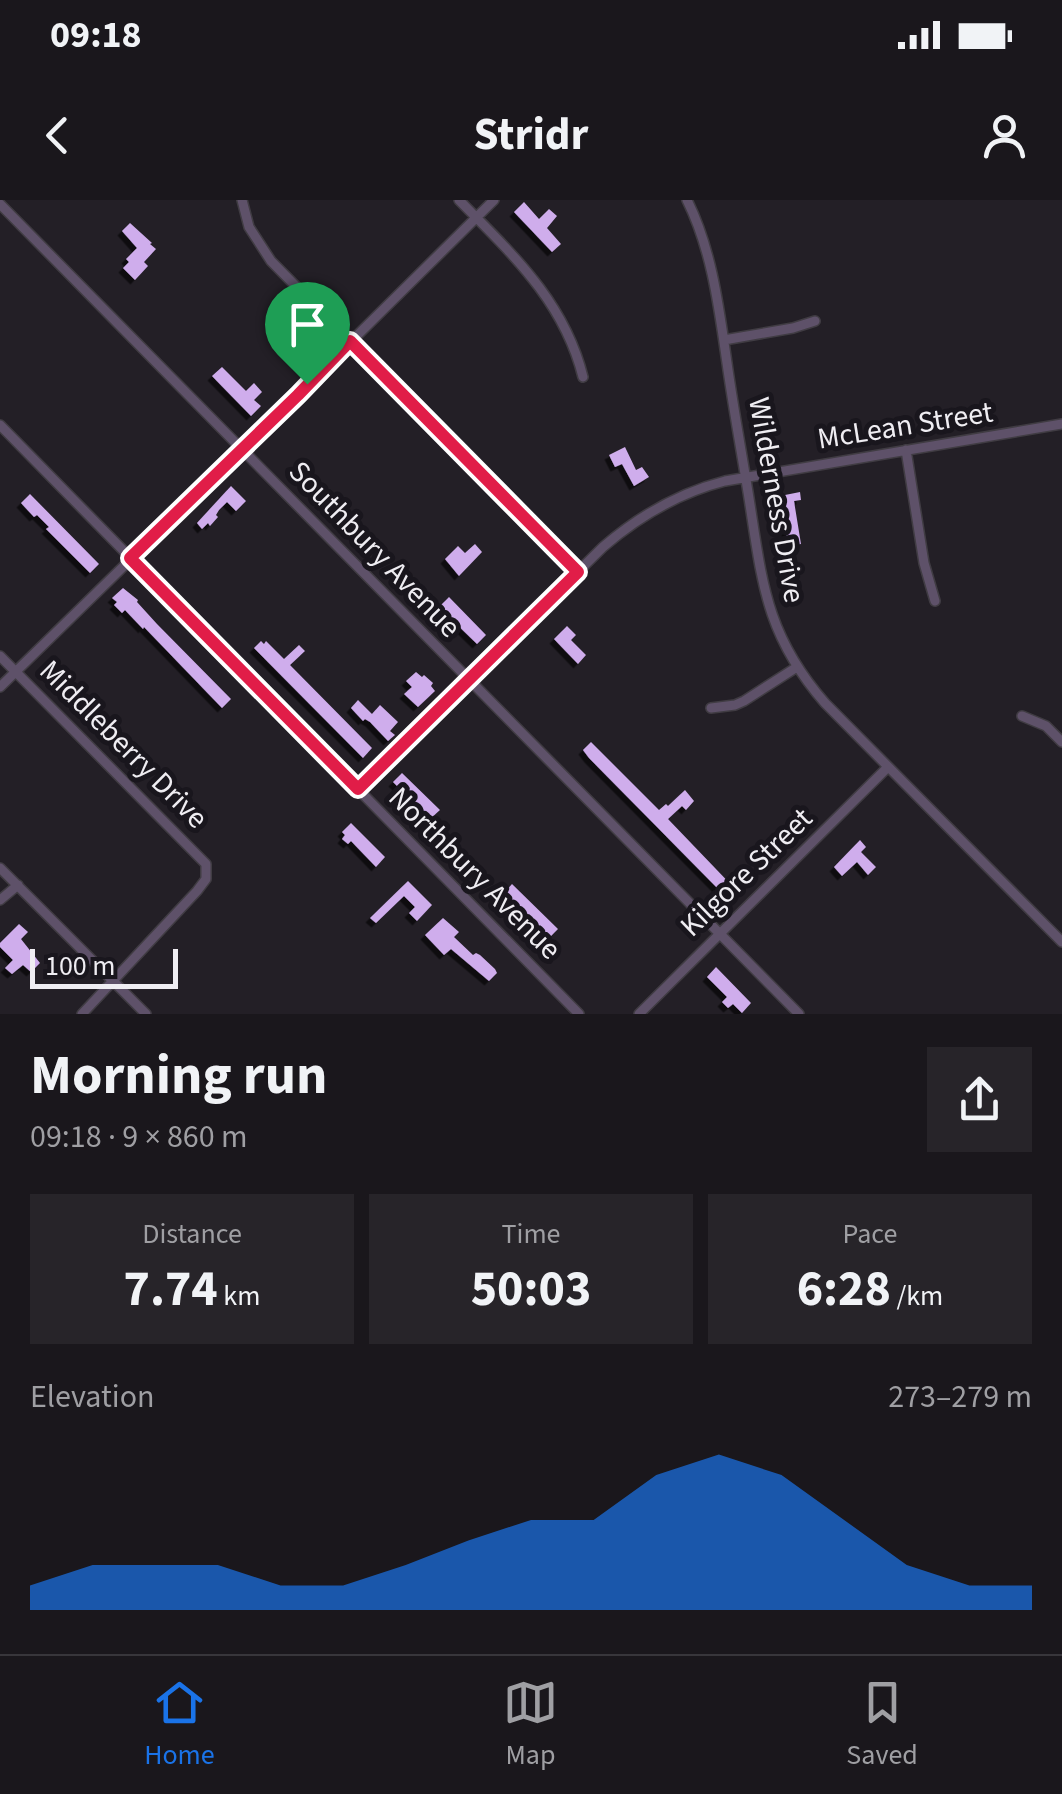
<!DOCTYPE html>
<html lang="en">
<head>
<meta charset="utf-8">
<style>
	body { margin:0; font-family:"Source Sans 3",sans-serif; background:#272429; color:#f1f3f6; height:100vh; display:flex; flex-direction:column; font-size:38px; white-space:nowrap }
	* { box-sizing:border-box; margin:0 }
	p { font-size:32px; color:#9f9fa3 }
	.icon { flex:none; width:55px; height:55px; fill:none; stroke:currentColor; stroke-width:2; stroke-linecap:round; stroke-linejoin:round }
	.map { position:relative; height:814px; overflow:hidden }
	.sheet { display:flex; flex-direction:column; background:#1a171c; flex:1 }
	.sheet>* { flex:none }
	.scale { position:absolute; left:30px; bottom:25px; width:148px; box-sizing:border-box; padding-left:10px; border:5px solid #efedf2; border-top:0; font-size:28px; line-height:35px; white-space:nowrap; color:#efedf2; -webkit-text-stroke:8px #19161d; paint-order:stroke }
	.pin { position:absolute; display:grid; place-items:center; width:85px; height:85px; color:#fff; margin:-102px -42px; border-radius:50% 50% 50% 0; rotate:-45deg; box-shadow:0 0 10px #0007 }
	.pin .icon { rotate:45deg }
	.round { display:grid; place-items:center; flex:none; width:105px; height:105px; border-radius:0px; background:#272429 }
	.overview { display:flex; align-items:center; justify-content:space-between; height:170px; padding:0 30px }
	h1 { font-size:55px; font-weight:700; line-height:75px }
	.metrics { display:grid; grid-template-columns:repeat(3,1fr); gap:15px; height:170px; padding:10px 30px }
	.metrics div { display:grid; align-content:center; border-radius:0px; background:#272429; text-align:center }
	.metrics b { font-size:50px; font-weight:700 }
	.metrics small { font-size:28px; font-weight:400 }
	.metrics p { font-size:28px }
	.chart { height:280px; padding:20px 30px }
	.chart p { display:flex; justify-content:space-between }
	.chart svg { width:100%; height:180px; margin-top:10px; fill:#1a73e8; opacity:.7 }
	.status { display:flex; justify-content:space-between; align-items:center; height:70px; padding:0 50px; background:#1a171c; direction:ltr }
	.status svg { height:28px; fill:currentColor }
	header { display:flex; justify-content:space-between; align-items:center; height:130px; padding:0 30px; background:#1a171c; font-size:45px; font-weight:700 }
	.dock { display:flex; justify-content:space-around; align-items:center; height:140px; border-top:2px solid #38363b; background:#1a171c; font-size:28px; color:#9f9fa3 }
	.dock a { display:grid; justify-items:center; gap:5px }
	.dock .on { color:#1a73e8 }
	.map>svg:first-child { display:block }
	.building { fill:#cfadec; filter:url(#shadow) }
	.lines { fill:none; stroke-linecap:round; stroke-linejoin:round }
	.street-casing { stroke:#403c43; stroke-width:12 }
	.street { stroke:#5e5169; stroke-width:9 }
	.route-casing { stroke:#fff; stroke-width:20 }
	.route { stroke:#e11d48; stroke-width:12 }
	.labels { text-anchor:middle; stroke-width:10; stroke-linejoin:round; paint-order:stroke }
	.street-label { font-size:30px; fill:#efedf2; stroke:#19161d }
</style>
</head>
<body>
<div class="status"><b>09:18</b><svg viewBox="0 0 49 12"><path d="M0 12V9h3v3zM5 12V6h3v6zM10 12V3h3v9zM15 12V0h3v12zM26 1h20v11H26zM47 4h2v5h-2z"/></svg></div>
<header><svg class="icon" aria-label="back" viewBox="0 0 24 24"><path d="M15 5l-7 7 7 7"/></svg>Stridr<svg class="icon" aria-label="person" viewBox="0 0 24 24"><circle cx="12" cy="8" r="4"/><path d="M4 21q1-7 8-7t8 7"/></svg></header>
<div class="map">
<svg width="1062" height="814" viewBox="0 0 1062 814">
	<defs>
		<filter id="shadow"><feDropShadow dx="-4.5" dy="4.5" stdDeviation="0" flood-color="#0009"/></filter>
	</defs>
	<rect width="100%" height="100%" fill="#231f26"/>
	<path class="building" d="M 524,2 L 539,19 L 549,9 L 557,16 L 547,28 L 561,44 L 552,52 L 514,12 Z
		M 130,23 L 152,43 L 150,44 L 156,49 L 144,62 L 148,66 L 135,80 L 123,68 L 129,62 L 126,59 L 137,48 L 122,31 Z
		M 222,167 L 246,191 L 254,183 L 262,192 L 254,200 L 261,206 L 251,216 L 212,176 Z
		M 625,247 L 636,270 L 642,267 L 649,277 L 634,286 L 622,264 L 615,267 L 609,255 Z
		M 231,286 L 246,301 L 236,311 L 227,302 L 219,310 L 216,315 L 218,317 L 210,326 L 208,323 L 202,329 L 197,323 Z
		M 800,292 L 801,300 L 794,301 L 801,344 L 788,346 L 780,296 Z
		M 30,294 L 99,364 L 90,373 L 46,329 L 49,327 L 37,315 L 34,317 L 21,303 Z
		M 475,344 L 482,352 L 459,376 L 445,359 L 458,346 L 465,353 Z
		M 123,388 L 138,400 L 137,402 L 157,424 L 231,499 L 222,508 L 144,427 L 143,429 L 125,410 L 122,413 L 114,405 L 117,402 L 112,398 Z
		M 449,397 L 486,435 L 477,444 L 439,407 Z
		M 567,426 L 576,435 L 571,440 L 586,455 L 578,464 L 554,439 Z
		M 261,441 L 264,444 L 266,441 L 284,459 L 299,445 L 305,451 L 290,465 L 372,548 L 363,558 L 254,448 Z
		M 416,472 L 422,477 L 424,475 L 433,483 L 431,486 L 435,491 L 418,507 L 404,494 L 412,487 L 406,481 Z
		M 358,500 L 372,514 L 380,505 L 398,522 L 390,531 L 395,535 L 388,541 L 370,522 L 365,519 L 363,521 L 351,508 Z
		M 591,542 L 659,610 L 666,604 L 668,606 L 685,590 L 694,601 L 686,610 L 682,606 L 668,619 L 739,693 L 730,701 L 589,558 L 583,550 Z
		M 402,573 L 440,610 L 430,619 L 393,582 Z
		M 351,623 L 385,657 L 376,667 L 351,641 L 348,644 L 342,639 L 345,635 L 342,632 Z
		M 860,640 L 866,647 L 861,652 L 876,667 L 868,675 L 857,662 L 842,676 L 834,667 Z
		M 408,681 L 432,705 L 417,721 L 409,713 L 415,707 L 404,696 L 376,723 L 370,718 Z
		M 512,684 L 558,729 L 549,738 L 543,731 L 542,733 L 503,694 Z
		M 443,718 L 459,732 L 454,737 L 473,755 L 476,753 L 480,755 L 495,769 L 497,773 L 489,781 L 451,749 L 444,755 L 425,735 Z
		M 19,724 L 28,732 L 21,739 L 40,763 L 31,772 L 23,765 L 12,774 L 5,768 L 13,760 L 0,747 L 0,743 Z
		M 716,767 L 751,803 L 742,813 L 733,804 L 728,808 L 722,802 L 727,797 L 707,777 Z"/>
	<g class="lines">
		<g class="street-casing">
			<path id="street" d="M 242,0 L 249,27 L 271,61 L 578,372
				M 459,0 C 512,54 564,101 583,177
				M 687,0 C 712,50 719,108 727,163 C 733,206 741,249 748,292 C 762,379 764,433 825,503 L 1062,742
				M 0,4 L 799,814
				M 724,140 L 793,128 L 815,121
				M 0,225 L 579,814
				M 906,250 L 924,363 L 935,401
				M 0,456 L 206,664 L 206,679 L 197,691 L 82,814
				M 0,487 L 299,195 L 307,185 L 494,0
				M 711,508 L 735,505 L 744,501 L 797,467
				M 1022,516 L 1046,526 L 1062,542
				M 358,589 L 603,347 C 639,316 678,293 725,281 L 1062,224
				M 0,668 L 146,814
				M 0,700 L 18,685
				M 639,814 L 888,567"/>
		</g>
		<use href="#street" class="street"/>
	</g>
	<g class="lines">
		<g class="route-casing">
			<path id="route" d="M 350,141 L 578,372 L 358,589 L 130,358 L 298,195 Z"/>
		</g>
		<use href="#route" class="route"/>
	</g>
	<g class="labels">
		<g class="street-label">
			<text transform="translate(905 225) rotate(-9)" y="10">McLean Street</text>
			<text transform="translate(777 300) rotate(80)" y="10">Wilderness Drive</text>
			<text transform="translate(375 349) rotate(46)" y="10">Southbury Avenue</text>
			<text transform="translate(124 544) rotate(45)" y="10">Middleberry Drive</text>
			<text transform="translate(746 672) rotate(-44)" y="10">Kilgore Street</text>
			<text transform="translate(475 673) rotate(45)" y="10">Northbury Avenue</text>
		</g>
	</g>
</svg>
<div class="scale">100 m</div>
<div class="pin" style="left:307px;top:184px;background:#1e9e55"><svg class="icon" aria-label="arrive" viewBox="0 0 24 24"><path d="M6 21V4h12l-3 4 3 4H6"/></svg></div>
</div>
<section class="sheet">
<div class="overview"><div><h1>Morning run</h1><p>09:18 · 9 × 860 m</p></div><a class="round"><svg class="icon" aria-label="share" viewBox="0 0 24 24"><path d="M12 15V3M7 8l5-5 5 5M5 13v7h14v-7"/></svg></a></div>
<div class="metrics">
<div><p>Distance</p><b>7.74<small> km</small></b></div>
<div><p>Time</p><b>50:03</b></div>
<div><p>Pace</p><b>6:28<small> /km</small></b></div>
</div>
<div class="chart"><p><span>Elevation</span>273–279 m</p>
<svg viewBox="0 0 160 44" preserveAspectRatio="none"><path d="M0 44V38L10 33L20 33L30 33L40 38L50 38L60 33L70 27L80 22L90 22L100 11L110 6L120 11L130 22L140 33L150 38L160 38V44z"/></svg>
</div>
</section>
<nav class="dock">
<a class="on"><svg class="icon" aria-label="home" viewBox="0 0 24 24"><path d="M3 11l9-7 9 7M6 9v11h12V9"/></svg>Home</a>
<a><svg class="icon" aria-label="map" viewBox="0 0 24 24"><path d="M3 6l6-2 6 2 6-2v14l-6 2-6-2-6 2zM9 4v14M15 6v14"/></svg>Map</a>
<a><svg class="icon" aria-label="saved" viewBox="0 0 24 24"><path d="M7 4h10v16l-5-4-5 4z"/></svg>Saved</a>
</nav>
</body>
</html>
